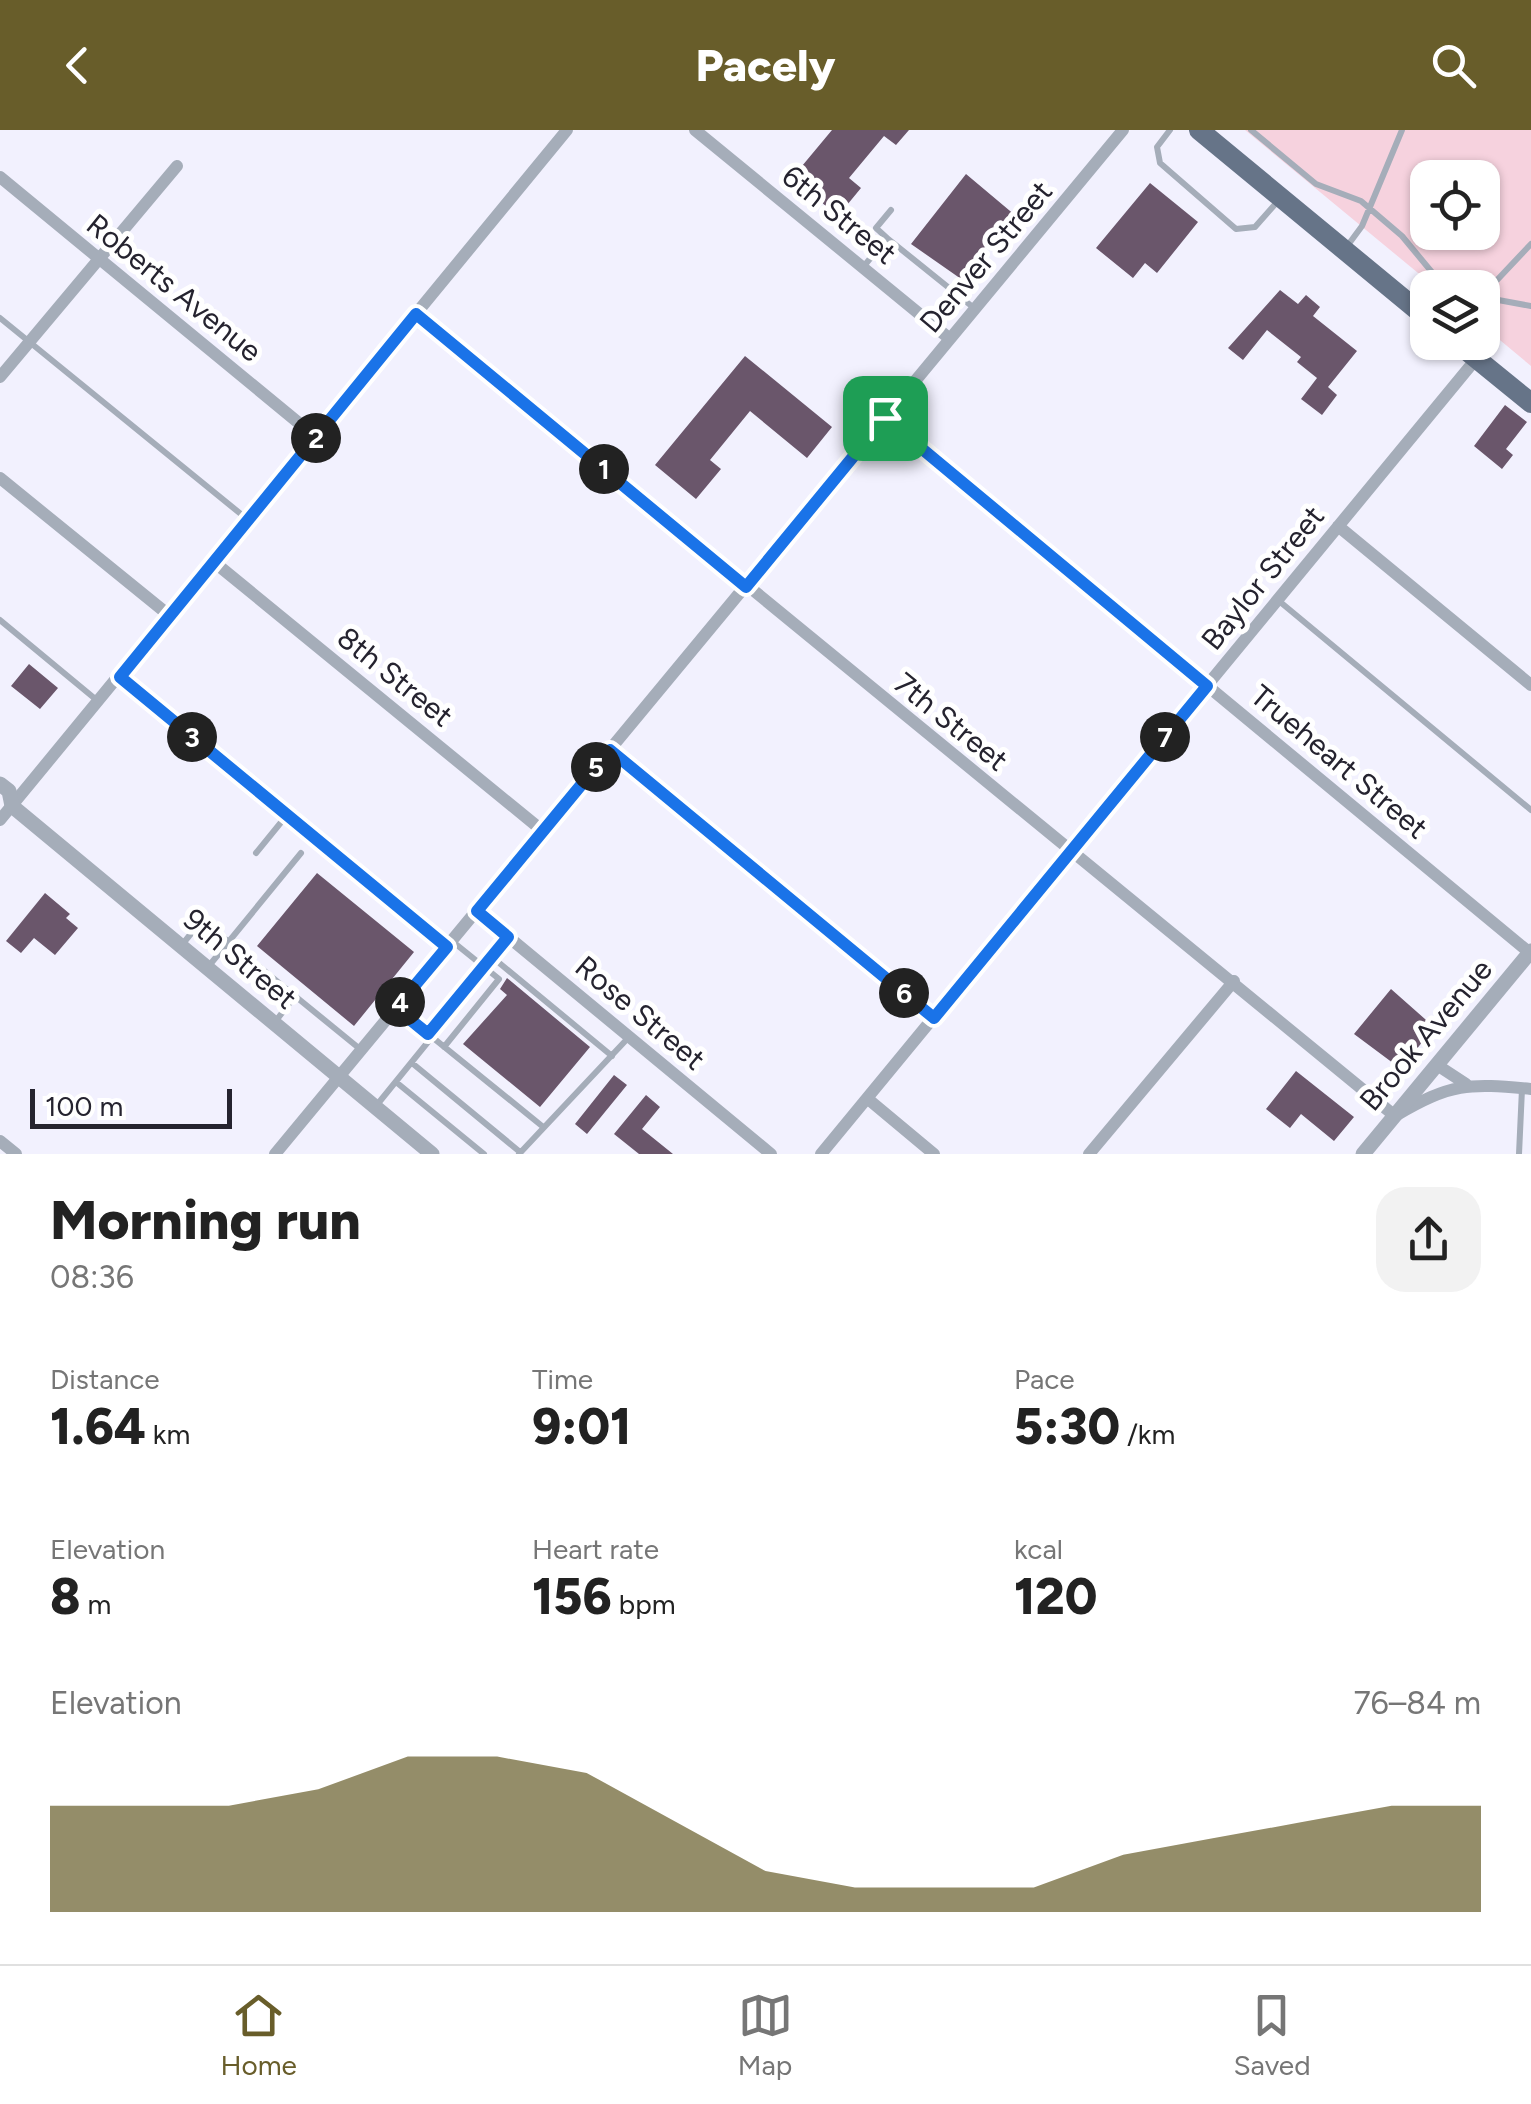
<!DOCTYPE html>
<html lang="en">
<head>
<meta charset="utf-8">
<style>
	body { margin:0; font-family:Figtree,sans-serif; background:#f2f2f2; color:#222; height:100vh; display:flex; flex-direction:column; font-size:38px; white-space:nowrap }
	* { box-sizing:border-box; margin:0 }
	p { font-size:32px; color:#767676 }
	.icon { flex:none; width:55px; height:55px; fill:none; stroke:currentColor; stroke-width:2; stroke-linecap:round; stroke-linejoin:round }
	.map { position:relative; height:1024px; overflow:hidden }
	.sheet { display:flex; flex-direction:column; background:#fff; flex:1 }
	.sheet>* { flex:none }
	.tools { position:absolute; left:1410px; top:30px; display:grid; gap:20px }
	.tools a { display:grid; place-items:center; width:90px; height:90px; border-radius:20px; background:#fff; box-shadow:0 2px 8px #0004; font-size:50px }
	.scale { position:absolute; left:30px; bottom:25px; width:202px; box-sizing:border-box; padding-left:10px; border:5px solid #25232f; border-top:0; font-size:28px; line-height:35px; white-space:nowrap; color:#25232f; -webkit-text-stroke:8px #fff; paint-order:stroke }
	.pin { position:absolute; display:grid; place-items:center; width:85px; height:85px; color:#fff; margin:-42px; border-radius:20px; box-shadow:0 5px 15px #0006 }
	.km { position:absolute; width:50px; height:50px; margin:-25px; border-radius:50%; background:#222; color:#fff; font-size:28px; line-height:50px; text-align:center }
	.round { display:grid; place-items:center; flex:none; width:105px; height:105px; border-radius:30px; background:#f2f2f2 }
	.overview { display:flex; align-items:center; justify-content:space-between; height:170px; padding:0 50px }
	h1 { font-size:55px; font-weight:800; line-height:75px }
	.figures { display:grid; grid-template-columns:repeat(3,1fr); gap:15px; height:170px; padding:10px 50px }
	.figures div { display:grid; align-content:center }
	.figures b { font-size:50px; font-weight:800 }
	.figures small { font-size:28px; font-weight:400 }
	.figures p { font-size:28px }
	.chart { height:280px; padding:20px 50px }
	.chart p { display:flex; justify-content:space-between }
	.chart svg { width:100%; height:180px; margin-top:10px; fill:#685d2a; opacity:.7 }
	header { display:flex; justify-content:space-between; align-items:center; height:130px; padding:0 50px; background:#685d2a; color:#fff; font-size:45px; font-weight:800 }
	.tab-bar { display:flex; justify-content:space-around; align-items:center; height:140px; border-top:2px solid #e0e0e0; background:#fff; font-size:28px; color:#767676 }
	.tab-bar a { display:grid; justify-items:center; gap:5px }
	.tab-bar .current { color:#685d2a }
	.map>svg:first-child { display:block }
	.green { fill:#f6d2de; fill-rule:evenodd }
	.building { fill:#6a566b }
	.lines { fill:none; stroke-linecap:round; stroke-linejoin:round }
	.service { stroke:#a5adb9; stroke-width:6 }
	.minor { stroke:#a5adb9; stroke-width:12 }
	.tertiary { stroke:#a5adb9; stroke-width:15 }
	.primary { stroke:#667488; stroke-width:20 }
	.route-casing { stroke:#fff; stroke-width:20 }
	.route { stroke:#1a73e8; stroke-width:12 }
	.labels { text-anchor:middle; stroke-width:10; stroke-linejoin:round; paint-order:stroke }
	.street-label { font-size:30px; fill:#25232f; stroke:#fff }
</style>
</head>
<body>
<header><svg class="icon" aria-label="back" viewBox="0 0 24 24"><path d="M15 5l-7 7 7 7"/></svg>Pacely<svg class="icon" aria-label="search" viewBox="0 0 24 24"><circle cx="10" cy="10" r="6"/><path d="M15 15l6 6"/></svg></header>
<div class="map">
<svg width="1531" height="1024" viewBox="0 0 1531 1024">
	<rect width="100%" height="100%" fill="#f2f1fe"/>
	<path class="green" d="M 1245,0 L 1531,0 L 1531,236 L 1483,196 L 1482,158 L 1435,157 ZM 1428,48 L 1482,48 L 1482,102 L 1428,102 Z"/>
	<path class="building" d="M 832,0 L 909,0 L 896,15 L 884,6 L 849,48 L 861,58 L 838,86 L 792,48 Z
		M 966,44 L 1016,86 L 978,124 L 983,128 L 964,151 L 911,114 Z
		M 1150,53 L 1198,92 L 1157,143 L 1145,133 L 1133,148 L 1096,118 Z
		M 1280,160 L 1298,174 L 1306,165 L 1320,177 L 1313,186 L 1357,221 L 1328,257 L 1337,265 L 1322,285 L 1301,269 L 1317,248 L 1297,232 L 1301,227 L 1267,200 L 1243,230 L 1228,218 Z
		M 745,226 L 832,297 L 807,328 L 750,281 L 710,330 L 721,339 L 696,369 L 655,335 Z
		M 1505,275 L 1527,292 L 1506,319 L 1513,325 L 1502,339 L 1474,316 Z
		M 29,534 L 58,558 L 40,579 L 11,556 Z
		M 317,743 L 414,822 L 354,896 L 257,816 Z
		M 45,763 L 70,784 L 66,788 L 78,798 L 55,825 L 34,808 L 21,823 L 6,811 Z
		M 507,848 L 590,917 L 540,977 L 463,914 L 507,865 L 500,859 Z
		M 1391,859 L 1434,897 L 1401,939 L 1354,904 Z
		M 1296,941 L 1354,987 L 1334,1011 L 1301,984 L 1290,998 L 1266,979 Z
		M 614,945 L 627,955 L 587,1004 L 575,994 Z
		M 646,965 L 660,977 L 642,999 L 673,1024 L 639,1024 L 614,1004 Z"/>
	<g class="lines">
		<path class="service" d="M 1170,0 L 1157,17 L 1160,33 L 1236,99 L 1255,97 L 1278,71
			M 1251,0 L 1316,54 L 1361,71 L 1402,106 L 1445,158
			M 887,108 L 876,98 L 891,80
			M 1348,115 L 1362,96 L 1402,0
			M 864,136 L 887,108 L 974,178
			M 1482,166 L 1531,114
			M 1482,167 L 1531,176
			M 0,188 L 247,389
			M 1279,471 L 1531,680
			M 0,490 L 99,572
			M 120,547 L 446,817
			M 256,723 L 287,685
			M 181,816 L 202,790 L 295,866 L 275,892
			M 492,827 L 612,926
			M 208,837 L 301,723
			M 295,866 L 360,919
			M 395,877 L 542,996
			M 429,904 L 507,809
			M 444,917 L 499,849 L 452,811
			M 412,933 L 520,1022
			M 396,952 L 484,1024
			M 376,976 L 432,907
			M 519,1024 L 629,907
			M 1519,1024 L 1522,959"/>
		<path class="minor" d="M 695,0 L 950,209
			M 0,47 L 317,308
			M 416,184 L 1395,986 C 1451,953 1468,953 1531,959
			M 0,247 L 177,36
			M 885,289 L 1530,823
			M 0,348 L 170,486
			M 1338,396 L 1531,555
			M 214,432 L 544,702
			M 610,621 L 934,888
			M 0,690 L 567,0
			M 477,781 L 771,1024
			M 1437,935 L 1466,954
			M 868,969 L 934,1024
			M 0,1011 L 16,1024
			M 275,1024 L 1123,0
			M 821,1024 L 1476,229
			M 1089,1024 L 1234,851"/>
		<path class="tertiary" d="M 0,654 L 9,661 L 12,676 L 432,1024
			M 1363,1024 L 1531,821"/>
		<path class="primary" d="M 1199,0 L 1428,189
			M 1456,212 L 1531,273"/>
	</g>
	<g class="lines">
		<g class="route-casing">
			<path id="route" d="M 416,184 L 746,457 L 885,288 L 1207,556 L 934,888 L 610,620 L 477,781 L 508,807 L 428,904 L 396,878 L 447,817 L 120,547 Z"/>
		</g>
		<use href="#route" class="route"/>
	</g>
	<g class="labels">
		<g class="street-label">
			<text transform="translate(839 85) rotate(39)" y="10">6th Street</text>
			<text transform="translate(986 127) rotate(-50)" y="10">Denver Street</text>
			<text transform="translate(174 158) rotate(39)" y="10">Roberts Avenue</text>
			<text transform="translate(1263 448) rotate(-51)" y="10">Baylor Street</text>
			<text transform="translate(395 547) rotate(39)" y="10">8th Street</text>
			<text transform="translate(951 592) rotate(39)" y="10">7th Street</text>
			<text transform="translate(1339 632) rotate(40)" y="10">Trueheart Street</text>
			<text transform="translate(240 829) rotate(40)" y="10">9th Street</text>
			<text transform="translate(640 883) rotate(40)" y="10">Rose Street</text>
			<text transform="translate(1426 905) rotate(-50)" y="10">Brook Avenue</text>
		</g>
	</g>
</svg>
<div class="tools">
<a><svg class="icon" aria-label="locate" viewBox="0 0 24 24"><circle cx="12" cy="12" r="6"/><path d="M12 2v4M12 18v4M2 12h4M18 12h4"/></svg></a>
<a><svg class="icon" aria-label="layers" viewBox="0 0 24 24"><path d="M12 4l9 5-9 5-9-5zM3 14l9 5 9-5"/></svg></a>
</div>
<div class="scale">100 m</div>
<div class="pin" style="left:885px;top:288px;background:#1e9e55"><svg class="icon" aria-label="arrive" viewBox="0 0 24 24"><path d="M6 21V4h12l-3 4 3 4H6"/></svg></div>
<b class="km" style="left:604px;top:339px">1</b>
<b class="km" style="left:316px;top:308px">2</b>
<b class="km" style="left:192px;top:607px">3</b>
<b class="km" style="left:400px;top:872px">4</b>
<b class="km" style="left:596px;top:637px">5</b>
<b class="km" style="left:904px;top:863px">6</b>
<b class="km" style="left:1165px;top:607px">7</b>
</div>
<section class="sheet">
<div class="overview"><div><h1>Morning run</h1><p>08:36</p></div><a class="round"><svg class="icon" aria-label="share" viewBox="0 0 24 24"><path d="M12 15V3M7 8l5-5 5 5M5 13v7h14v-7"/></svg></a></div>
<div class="figures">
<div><p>Distance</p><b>1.64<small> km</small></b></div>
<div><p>Time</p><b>9:01</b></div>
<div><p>Pace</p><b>5:30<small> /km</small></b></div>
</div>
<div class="figures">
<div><p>Elevation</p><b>8<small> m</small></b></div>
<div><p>Heart rate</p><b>156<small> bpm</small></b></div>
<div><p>kcal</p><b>120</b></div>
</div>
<div class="chart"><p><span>Elevation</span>76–84 m</p>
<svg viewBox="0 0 160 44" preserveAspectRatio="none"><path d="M0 44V18L10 18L20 18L30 14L40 6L50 6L60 10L70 22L80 34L90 38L100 38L110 38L120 30L130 26L140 22L150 18L160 18V44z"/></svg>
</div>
</section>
<nav class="tab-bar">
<a class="current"><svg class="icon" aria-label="home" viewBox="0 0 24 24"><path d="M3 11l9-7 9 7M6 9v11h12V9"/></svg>Home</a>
<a><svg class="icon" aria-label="map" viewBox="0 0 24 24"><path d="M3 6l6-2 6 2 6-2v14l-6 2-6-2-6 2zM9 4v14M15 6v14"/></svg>Map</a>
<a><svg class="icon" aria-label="saved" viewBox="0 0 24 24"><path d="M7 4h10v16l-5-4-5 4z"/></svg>Saved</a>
</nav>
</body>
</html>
